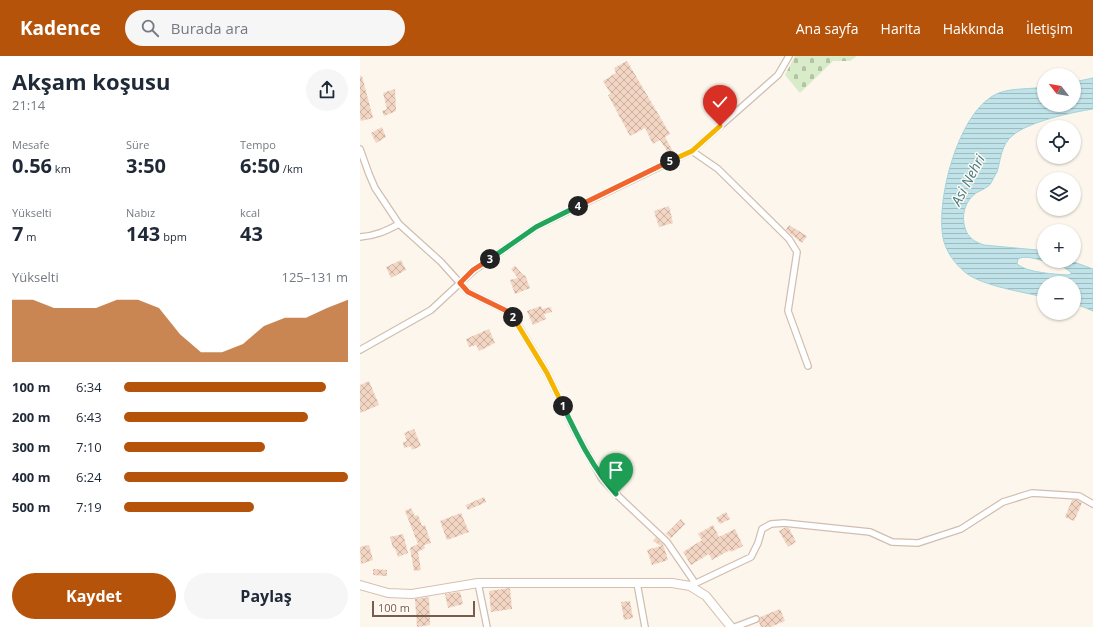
<!DOCTYPE html>
<html lang="tr">
<head>
<meta charset="utf-8">
<style>
	body { margin:0; font-family:"Open Sans",sans-serif; background:#f6f6f7; color:#1f2937; height:100vh; display:flex; flex-direction:column; font-size:15px; white-space:nowrap }
	* { box-sizing:border-box; margin:0 }
	p { font-size:13px; color:#747a83 }
	.icon { flex:none; width:22px; height:22px; fill:none; stroke:currentColor; stroke-width:2; stroke-linecap:round; stroke-linejoin:round }
	.map { position:relative; flex:1; overflow:hidden }
	.drawer { display:flex; flex-direction:column; background:#fff; width:360px }
	.drawer>* { flex:none }
	.needle { width:26px; rotate:301deg }
	.controls { position:absolute; left:677px; top:12px; display:grid; gap:8px }
	.controls a { display:grid; place-items:center; width:44px; height:44px; border-radius:50%; background:#fff; box-shadow:0 1px 3px #0004; font-size:20px }
	.scale { position:absolute; left:12px; bottom:10px; width:103px; box-sizing:border-box; padding-left:4px; border:2px solid #7a5c4d; border-top:0; font-size:11px; line-height:14px; white-space:nowrap; color:#7a5c4d; -webkit-text-stroke:3px #fffaf3; paint-order:stroke }
	.pin { position:absolute; display:grid; place-items:center; width:34px; height:34px; color:#fff; margin:-41px -17px; border-radius:50% 50% 50% 0; rotate:-45deg; box-shadow:0 0 4px #0007 }
	.pin .icon { rotate:45deg }
	.km { position:absolute; width:20px; height:20px; margin:-10px; border-radius:50%; background:#222; color:#fff; font-size:11px; line-height:20px; text-align:center }
	.round { display:grid; place-items:center; flex:none; width:42px; height:42px; border-radius:21px; background:#f6f6f7 }
	.overview { display:flex; align-items:center; justify-content:space-between; height:68px; padding:0 12px }
	h1 { font-size:22px; font-weight:700; line-height:30px }
	.metrics { display:grid; grid-template-columns:repeat(3,1fr); gap:6px; height:68px; padding:4px 12px }
	.metrics div { display:grid; align-content:center }
	.metrics b { font-size:20px; font-weight:700 }
	.metrics small { font-size:11px; font-weight:400 }
	.metrics p { font-size:11px }
	.chart { height:112px; padding:8px 12px }
	.chart p { display:flex; justify-content:space-between }
	.chart svg { width:100%; height:72px; margin-top:4px; fill:#b45309; opacity:.7 }
	.cta { display:flex; gap:8px; margin-top:auto; padding:8px 12px }
	.cta a { flex:1; height:46px; border-radius:24px; background:#b45309; color:#fff; font-size:16px; font-weight:700; line-height:46px; text-align:center }
	.cta a+a { background:#f6f6f7; color:#1f2937 }
	ul { padding:0 12px; list-style:none; font-size:13px }
	li { display:grid; grid-template-columns:64px 48px 1fr; align-items:center; height:30px }
	li i { height:10px; border-radius:5px; background:#b45309 }
	header { display:flex; align-items:center; gap:24px; box-sizing:border-box; height:56px; padding:0 20px; background:#b45309; color:#fff }
	header strong { font-size:19px }
	nav { display:flex; gap:22px; margin-inline-start:auto; font-size:14px }
	.search { width:280px; height:36px; background:#f6f6f7; display:flex; align-items:center; gap:10px; box-sizing:border-box; padding:0 14px; border-radius:22px; color:#747a83; font-size:15px }
	main { display:flex; flex:1; min-height:0 }
	.map>svg:first-child { display:block }
	.cemetery { fill:url(#cemetery-stones) }
	.water { fill:url(#water-rules); stroke:#a5d3da }
	.building { fill:url(#building-cross-hatch) }
	.lines { fill:none; stroke-linecap:round; stroke-linejoin:round }
	.street-casing { stroke:#d1beb0; stroke-width:8 }
	.secondary-casing { stroke:#d6c0b0; stroke-width:10 }
	.street { stroke:#fff; stroke-width:5.5 }
	.secondary { stroke:#fff; stroke-width:8 }
	.split-1-casing { stroke:#fff; stroke-width:8 }
	.split-2-casing { stroke:#fff; stroke-width:8 }
	.split-3-casing { stroke:#fff; stroke-width:8 }
	.split-4-casing { stroke:#fff; stroke-width:8 }
	.split-5-casing { stroke:#fff; stroke-width:8 }
	.split-6-casing { stroke:#fff; stroke-width:8 }
	.split-1 { stroke:#22a559; stroke-width:5 }
	.split-2 { stroke:#f5b400; stroke-width:5 }
	.split-3 { stroke:#f0652b; stroke-width:5 }
	.split-4 { stroke:#22a559; stroke-width:5 }
	.split-5 { stroke:#f0652b; stroke-width:5 }
	.split-6 { stroke:#f5b400; stroke-width:5 }
	.labels { text-anchor:middle; stroke-width:3; stroke-linejoin:round; paint-order:stroke }
	.water-label { font-size:14px; font-style:italic; fill:#437c86; stroke:#fffaf3 }
</style>
</head>
<body>
<header>
<strong>Kadence</strong>
<div class="search"><svg class="icon" aria-label="search" viewBox="0 0 24 24"><circle cx="10" cy="10" r="6"/><path d="M15 15l6 6"/></svg>Burada ara</div>
<nav><a>Ana sayfa</a><a>Harita</a><a>Hakkında</a><a>İletişim</a></nav>
</header>
<main>
<section class="drawer">
<div class="overview"><div><h1>Akşam koşusu</h1><p>21:14</p></div><a class="round"><svg class="icon" aria-label="share" viewBox="0 0 24 24"><path d="M12 15V3M7 8l5-5 5 5M5 13v7h14v-7"/></svg></a></div>
<div class="metrics">
<div><p>Mesafe</p><b>0.56<small> km</small></b></div>
<div><p>Süre</p><b>3:50</b></div>
<div><p>Tempo</p><b>6:50<small> /km</small></b></div>
</div>
<div class="metrics">
<div><p>Yükselti</p><b>7<small> m</small></b></div>
<div><p>Nabız</p><b>143<small> bpm</small></b></div>
<div><p>kcal</p><b>43</b></div>
</div>
<div class="chart"><p><span>Yükselti</span>125–131 m</p>
<svg viewBox="0 0 160 44" preserveAspectRatio="none"><path d="M0 44V6L10 6L20 11L30 11L40 11L50 6L60 6L70 11L80 27L90 38L100 38L110 33L120 22L130 17L140 17L150 11L160 6V44z"/></svg>
</div>
<ul>
<li><b>100 m</b>6:34<i style="width:90%"></i></li>
<li><b>200 m</b>6:43<i style="width:82%"></i></li>
<li><b>300 m</b>7:10<i style="width:63%"></i></li>
<li><b>400 m</b>6:24<i style="width:100%"></i></li>
<li><b>500 m</b>7:19<i style="width:58%"></i></li>
</ul>
<div class="cta"><a>Kaydet</a><a>Paylaş</a></div>
</section>
<div class="map">
<svg width="733" height="571" viewBox="0 0 733 571">
	<defs>
		<pattern id="cemetery-stones" width="16" height="16" patternUnits="userSpaceOnUse"><rect width="16" height="16" fill="#d8ecc9"/><path d="M2 7V4a2 2 0 0 1 4 0v3zM10 15v-3a2 2 0 0 1 4 0v3z" fill="#b4c2a5"/></pattern>
		<pattern id="water-rules" width="6" height="5" patternUnits="userSpaceOnUse"><rect width="6" height="5" fill="#bfe3e8"/><path d="M0 2.5h6" fill="none" stroke="#a0bbbe"/></pattern>
		<pattern id="building-cross-hatch" width="8" height="8" patternUnits="userSpaceOnUse"><rect width="8" height="8" fill="#f3d5c3"/><path d="M0 0l8 8M0 8l8-8" fill="none" stroke="#cab0a1"/></pattern>
	</defs>
	<rect width="100%" height="100%" fill="#fdf6ec"/>
	<path class="cemetery" d="M 435,0 L 497,0 L 490,5 L 473,5 L 440,37 L 425,19 Z"/>
	<path class="water" d="M 733,22 L 733,53 C 713,56 667,66 652,80 C 641,89 641,103 637,116 C 635,119 633,123 631,127 C 628,132 621,134 616,137 C 605,145 601,159 605,172 C 608,182 615,186 624,189 L 677,194 L 684,196 L 684,205 C 676,203 665,199 658,203 L 657,208 C 668,217 694,218 708,219 L 711,218 L 711,216 L 703,211 L 685,205 L 711,205 L 733,213 L 733,255 L 714,247 L 714,227 L 684,227 L 684,241 C 663,236 623,230 606,217 C 595,208 586,196 583,182 C 576,144 597,63 631,41 C 645,31 667,34 684,31 L 684,49 L 714,49 L 714,26 Z"/>
	<path class="building" d="M 267,5 L 310,78 L 305,81 L 314,97 L 310,99 L 300,84 L 293,88 L 285,72 L 270,80 L 248,39 L 251,38 L 243,25 L 256,17 L 254,12 Z
		M 0,20 L 2,20 L 13,62 L 1,65 L 0,60 Z
		M 35,33 L 36,55 L 24,60 L 22,55 L 27,53 L 23,37 Z
		M 22,71 L 26,81 L 16,87 L 11,77 Z
		M 309,150 L 313,167 L 299,171 L 294,155 Z
		M 429,169 L 447,180 L 442,187 L 426,174 Z
		M 41,204 L 46,214 L 31,222 L 26,211 Z
		M 155,210 L 164,220 L 165,219 L 170,232 L 155,238 L 150,224 L 158,222 L 151,213 Z
		M 181,250 L 182,253 L 191,251 L 192,256 L 184,258 L 186,263 L 173,269 L 167,255 Z
		M 129,273 L 135,287 L 119,295 L 116,289 L 109,291 L 106,283 Z
		M 9,325 L 19,349 L 0,357 L 0,329 Z
		M 54,373 L 61,390 L 52,394 L 51,390 L 44,392 L 43,386 L 47,385 L 44,377 Z
		M 124,441 L 126,446 L 108,454 L 106,449 Z
		M 712,444 L 717,444 L 722,447 L 714,465 L 705,461 Z
		M 51,452 L 55,460 L 58,459 L 62,470 L 65,469 L 71,487 L 64,489 L 65,492 L 58,496 L 61,514 L 54,515 L 50,492 L 58,488 L 45,455 Z
		M 366,456 L 370,463 L 360,468 L 356,462 Z
		M 101,457 L 109,476 L 87,484 L 80,465 Z
		M 321,463 L 325,468 L 311,482 L 306,478 Z
		M 353,469 L 359,481 L 375,473 L 383,490 L 371,496 L 370,494 L 352,504 L 349,498 L 331,509 L 323,496 L 342,484 L 338,478 Z
		M 426,471 L 429,472 L 436,486 L 428,491 L 419,475 Z
		M 43,478 L 48,497 L 38,501 L 35,492 L 33,492 L 30,481 Z
		M 296,481 L 303,488 L 308,504 L 292,509 L 287,494 L 301,490 L 293,485 Z
		M 9,489 L 13,504 L 1,508 L 0,491 Z
		M 13,513 L 27,514 L 27,520 L 13,519 Z
		M 150,532 L 152,553 L 131,556 L 129,535 Z
		M 100,536 L 103,548 L 88,552 L 85,538 Z
		M 69,541 L 70,569 L 57,571 L 55,543 Z
		M 270,545 L 273,562 L 264,564 L 261,546 Z
		M 420,553 L 425,565 L 410,571 L 401,571 L 399,566 L 400,561 Z"/>
	<g class="lines">
		<g class="street-casing">
			<path id="street" d="M 0,93 L 9,118 L 15,132 L 39,168 L 81,206 L 108,236 L 151,257 L 187,317 L 216,377 L 242,423 L 256,438 L 307,486 L 333,524 L 333,529
				M 332,95 L 358,113 L 429,183 L 437,196 L 428,255 L 448,310
				M 0,181 C 15,180 26,175 39,168
				M 0,294 L 71,254 L 113,215 L 176,171 L 332,95 L 418,19 L 429,0
				M 118,527 L 127,571
				M 277,527 L 285,571
				M 330,530 L 391,501 L 398,487 L 402,473 L 411,468 L 424,467 L 510,476 L 532,486 L 558,487 L 601,473 L 643,446 L 672,437 L 719,440 L 733,448
				M 375,571 L 396,563"/>
		</g>
		<g class="secondary-casing">
			<path id="secondary" d="M 0,529 L 28,537 L 52,538 L 118,527 L 312,527 L 330,530 L 346,540 L 371,571"/>
		</g>
		<use href="#street" class="street"/>
		<use href="#secondary" class="secondary"/>
	</g>
	<g class="lines">
		<g class="split-1-casing">
			<path id="split-1" d="M 203,350 C 218,381 233,413 256,438"/>
		</g>
		<g class="split-2-casing">
			<path id="split-2" d="M 153,261 L 187,317 L 203,350"/>
		</g>
		<g class="split-3-casing">
			<path id="split-3" d="M 130,203 L 113,214 L 100,227 L 108,236 L 151,257 L 153,261"/>
		</g>
		<g class="split-4-casing">
			<path id="split-4" d="M 130,203 L 176,171 L 218,150"/>
		</g>
		<g class="split-5-casing">
			<path id="split-5" d="M 218,150 L 310,105"/>
		</g>
		<g class="split-6-casing">
			<path id="split-6" d="M 310,105 L 332,95 L 360,70"/>
		</g>
		<use href="#split-1" class="split-1"/>
		<use href="#split-2" class="split-2"/>
		<use href="#split-3" class="split-3"/>
		<use href="#split-4" class="split-4"/>
		<use href="#split-5" class="split-5"/>
		<use href="#split-6" class="split-6"/>
	</g>
	<g class="labels">
		<g class="water-label">
			<text transform="translate(608 124) rotate(-62)" y="5">Asi Nehri</text>
		</g>
	</g>
</svg>
<div class="controls">
<a><svg class="needle" viewBox="-14 -14 28 28"><path d="M0-13l5 13h-10z" fill="#e53935"/><path d="M0 13l5-13h-10z" fill="#747a83"/></svg></a>
<a><svg class="icon" aria-label="locate" viewBox="0 0 24 24"><circle cx="12" cy="12" r="6"/><path d="M12 2v4M12 18v4M2 12h4M18 12h4"/></svg></a>
<a><svg class="icon" aria-label="layers" viewBox="0 0 24 24"><path d="M12 4l9 5-9 5-9-5zM3 14l9 5 9-5"/></svg></a>
<a>+</a>
<a>−</a>
</div>
<div class="scale">100 m</div>
<div class="pin" style="left:256px;top:438px;background:#1e9e55"><svg class="icon" aria-label="arrive" viewBox="0 0 24 24"><path d="M6 21V4h12l-3 4 3 4H6"/></svg></div>
<div class="pin" style="left:360px;top:70px;background:#d93025"><svg class="icon" aria-label="check" viewBox="0 0 24 24"><path d="M5 12l5 5 9-10"/></svg></div>
<b class="km" style="left:203px;top:350px">1</b>
<b class="km" style="left:153px;top:261px">2</b>
<b class="km" style="left:130px;top:203px">3</b>
<b class="km" style="left:218px;top:150px">4</b>
<b class="km" style="left:310px;top:105px">5</b>
</div>
</main>
</body>
</html>
